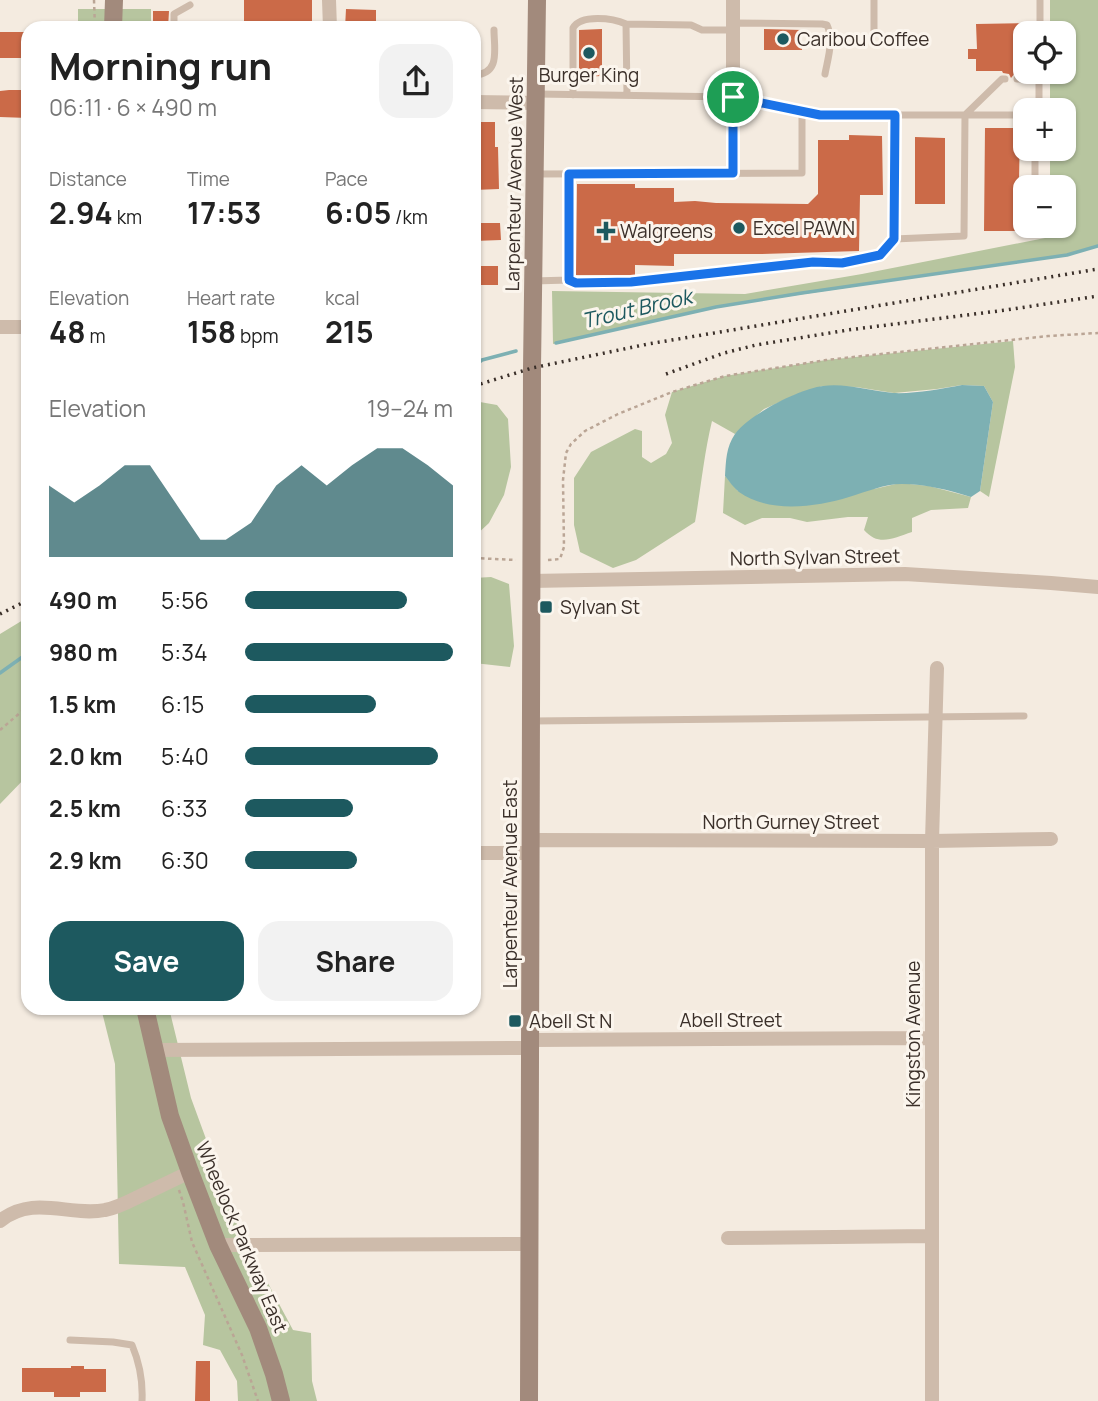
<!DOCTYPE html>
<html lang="en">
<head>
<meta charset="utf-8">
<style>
	body { margin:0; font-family:Manrope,sans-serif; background:#f2f2f2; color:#222; height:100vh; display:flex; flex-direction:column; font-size:26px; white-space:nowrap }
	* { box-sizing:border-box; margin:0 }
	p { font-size:23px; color:#767676 }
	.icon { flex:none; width:38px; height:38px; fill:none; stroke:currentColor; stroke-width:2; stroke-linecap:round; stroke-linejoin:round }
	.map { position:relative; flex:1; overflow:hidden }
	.drawer { position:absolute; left:21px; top:21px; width:460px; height:994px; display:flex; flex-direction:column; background:#fff; border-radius:21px; box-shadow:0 2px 5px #0004 }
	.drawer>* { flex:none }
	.fabs { position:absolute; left:1013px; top:21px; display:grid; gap:14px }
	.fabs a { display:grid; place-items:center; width:63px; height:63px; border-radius:14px; background:#fff; box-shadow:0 2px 5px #0004; font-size:35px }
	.pin { position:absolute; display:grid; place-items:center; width:60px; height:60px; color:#fff; margin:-30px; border:4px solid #fff; border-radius:50%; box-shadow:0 2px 7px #0007 }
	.round { display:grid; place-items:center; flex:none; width:74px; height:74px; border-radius:21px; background:#f2f2f2 }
	.summary { display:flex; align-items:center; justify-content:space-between; height:119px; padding:0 28px }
	h1 { font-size:38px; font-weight:700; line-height:52px }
	.metrics { display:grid; grid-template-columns:repeat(3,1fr); gap:10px; height:119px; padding:7px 28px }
	.metrics div { display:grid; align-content:center }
	.metrics b { font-size:30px; font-weight:700 }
	.metrics small { font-size:19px; font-weight:400 }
	.metrics p { font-size:19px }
	.chart { height:196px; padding:14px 28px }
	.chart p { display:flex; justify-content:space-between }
	.chart svg { width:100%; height:126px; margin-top:7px; fill:#1d595f; opacity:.7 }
	.primary-button { display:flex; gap:14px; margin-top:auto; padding:14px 28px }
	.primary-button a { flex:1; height:80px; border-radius:21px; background:#1d595f; color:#fff; font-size:28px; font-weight:700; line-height:80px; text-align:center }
	.primary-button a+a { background:#f2f2f2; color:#222 }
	ul { padding:0 28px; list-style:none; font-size:23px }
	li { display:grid; grid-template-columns:112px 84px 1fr; align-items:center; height:52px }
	li i { height:18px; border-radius:9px; background:#1d595f }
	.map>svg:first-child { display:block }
	.green { fill:#b7c59f }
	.water { fill:#7db0b3 }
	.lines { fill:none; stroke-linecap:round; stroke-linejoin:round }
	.stream { stroke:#7db0b3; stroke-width:3.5 }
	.building { fill:#cb6a48 }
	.path { stroke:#baa595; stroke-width:2.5; stroke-dasharray:3.5 3.5; stroke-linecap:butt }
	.lane { stroke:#cebbab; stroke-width:7 }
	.street { stroke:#cebbab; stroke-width:14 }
	.secondary { stroke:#a28a7c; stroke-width:18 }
	.rail { stroke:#3b302a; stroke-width:3.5; stroke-dasharray:2 5; stroke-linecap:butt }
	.route-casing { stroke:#fff; stroke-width:14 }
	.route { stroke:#1a73e8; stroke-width:9 }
	.poi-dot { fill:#1d595f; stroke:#fbf5ed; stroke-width:2.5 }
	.labels { text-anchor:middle; stroke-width:6; stroke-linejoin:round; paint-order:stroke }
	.poi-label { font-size:19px; fill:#3b302a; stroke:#fbf5ed; text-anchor:start }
	.street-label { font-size:19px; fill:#3b302a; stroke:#fbf5ed }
	.water-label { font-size:21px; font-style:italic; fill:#1d595f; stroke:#fbf5ed }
</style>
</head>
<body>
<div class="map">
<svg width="1098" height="1401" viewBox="0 0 1098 1401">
	<rect width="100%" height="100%" fill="#f4ebe0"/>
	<path class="green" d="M 1050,0 L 1098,0 L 1098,246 L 1067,255 L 716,307 L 639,323 L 553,344 L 552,291 L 745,294 L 862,274 L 1050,237 L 1051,226 L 1064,226 L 1064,187 L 1050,187 L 1050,149 L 1064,149 L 1064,110 L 1050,110 L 1050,72 L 1064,72 L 1064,33 L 1050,33 Z
		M 78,9 L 151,9 L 151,28 L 78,28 Z
		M 1013,341 L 1015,367 L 989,497 L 980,491 L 993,402 L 984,386 L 962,385 L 937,389 L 894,393 L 856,387 L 823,386 L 800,393 L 764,409 L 735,434 L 712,421 C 704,454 701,488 695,522 L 636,560 L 613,568 L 580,552 L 574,525 L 574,478 L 591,452 L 635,429 L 642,431 L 642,457 L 651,463 L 666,454 L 672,443 L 665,415 L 672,392 L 725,376 L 826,360 Z
		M 480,402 L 497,405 L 508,419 L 511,467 L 504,495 L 489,523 L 474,537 L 474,403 Z
		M 725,476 L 738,491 L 874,489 L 900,483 L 929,486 L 971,497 L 968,508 L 931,510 L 912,518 L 912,532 C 893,538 879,547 864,530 L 868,517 L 848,517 L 807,522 L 790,518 L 762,518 L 745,525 L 723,513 Z
		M 491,577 L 509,584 L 514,646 L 510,667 L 474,663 L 474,578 Z
		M 28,617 L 28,775 L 0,804 L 0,634 Z
		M 101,1008 L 169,1008 L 191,1098 L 239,1229 L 293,1330 L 311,1333 L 312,1381 L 317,1401 L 238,1401 L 237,1381 L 220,1350 L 203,1345 L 205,1315 L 185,1267 L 119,1264 L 115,1064 Z"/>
	<path class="water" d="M 962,385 L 984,386 L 993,402 L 980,491 L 971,497 C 949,490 925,484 902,484 C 884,484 866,492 849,497 C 816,507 770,514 739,492 C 734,488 729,481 725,476 C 726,461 726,447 735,434 C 750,414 799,389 823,386 C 846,383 870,391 893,393 C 915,394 940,389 962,385 Z"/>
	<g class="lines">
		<path class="stream" d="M 556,343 L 716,307 L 802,293 L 1067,255 L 1098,246
			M 474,366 L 482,360 L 516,351
			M 0,673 L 28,653"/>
	</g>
	<path class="building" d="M 244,0 L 312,0 L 312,24 L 298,24 L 298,28 L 244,28 Z
		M 346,9 L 376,10 L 376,28 L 345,28 Z
		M 153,11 L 169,11 L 168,28 L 153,28 Z
		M 1024,23 L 1024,70 L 1013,71 L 1015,73 L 1011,78 L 1009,74 L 1003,73 L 1002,71 L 976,71 L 976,59 L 968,59 L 968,49 L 977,49 L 976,24 Z
		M 602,29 L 602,76 L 579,77 L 579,30 Z
		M 764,29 L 802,30 L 802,50 L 764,50 Z
		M 0,32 L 28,32 L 28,58 L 0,58 Z
		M 9,90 L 28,90 L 28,118 L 0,117 L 0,91 Z
		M 480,122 L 495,122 L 495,147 L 498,147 L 499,189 L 474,190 L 474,148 L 480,148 Z
		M 985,128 L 1020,128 L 1018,231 L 984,231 Z
		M 849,135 L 882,136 L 883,195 L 860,195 L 859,251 L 761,254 L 674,254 L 674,266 L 635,265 L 635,275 L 576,275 L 577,184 L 635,184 L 635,188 L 674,188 L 674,202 L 695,201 L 716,203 L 808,204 L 818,194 L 818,140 L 849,140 Z
		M 915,137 L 945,138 L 945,204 L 915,204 Z
		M 474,223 L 500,223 L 501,240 L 474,241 Z
		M 478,266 L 498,266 L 498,285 L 479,285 Z
		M 196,1361 L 210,1361 L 210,1401 L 195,1401 Z
		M 71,1366 L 84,1366 L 84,1369 L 106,1369 L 106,1392 L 80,1392 L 80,1397 L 54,1397 L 54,1392 L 22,1392 L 22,1368 L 71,1368 Z"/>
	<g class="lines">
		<path class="path" d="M 94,0 L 95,28
			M 474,558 L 516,560
			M 548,560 L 560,559 L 564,547 L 563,480 L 566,453 L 571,444 L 585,431 L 618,414 L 672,392 L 725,376 L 826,360 L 1048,336 L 1098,333
			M 0,730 L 28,706
			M 179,1190 L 183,1202 L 192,1242 L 242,1355 L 258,1401"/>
		<path class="lane" d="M 733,23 L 822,24 L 827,25 C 834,40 828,58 825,74
			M 174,28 L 174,14 L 190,5
			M 874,31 L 874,0
			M 1040,33 L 1040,0
			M 474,75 C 501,74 494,49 494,30
			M 1017,79 L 1039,79
			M 537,94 L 733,97 L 820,115 L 1026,115
			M 573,95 L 573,28 C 581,14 613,18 626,24
			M 627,95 L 626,24 L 691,25 L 702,30 L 733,30
			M 1039,110 L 1039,72
			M 895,115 L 894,239 L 964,236 L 965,115 L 1002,79 L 1005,79
			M 1035,149 L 1035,187
			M 733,173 L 733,97
			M 536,174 L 802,173 L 802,111
			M 569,280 L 576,283 L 631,282 L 813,262 L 842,263 L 880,255 L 894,239
			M 533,281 L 569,280 L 569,174
			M 532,721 L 1024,716
			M 70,1340 L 113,1342 L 132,1345 C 140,1364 143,1381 142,1401"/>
		<path class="street" d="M 329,0 L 330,28
			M 733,0 L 733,97
			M 474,102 L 536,103
			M 0,327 L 28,327
			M 531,581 L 905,574 L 1051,583 L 1098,587
			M 531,840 L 932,841 L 1051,839
			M 474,853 L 531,853
			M 531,1040 L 932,1038
			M 155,1050 L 531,1048
			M 0,1221 C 34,1194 69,1217 105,1210 C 117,1208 130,1201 140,1196 C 157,1188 173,1180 190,1172
			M 728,1238 L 932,1236
			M 218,1245 L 530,1244
			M 932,1401 L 932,841 L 937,668"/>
		<path class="secondary" d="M 113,28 L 114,0
			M 145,1008 L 170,1116 L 190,1172 L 218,1245 L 258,1328 L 274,1374 L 281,1401
			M 529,1401 L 532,368 L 537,0"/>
		<path class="rail" d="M 666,374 L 724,353 L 756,345 L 848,330 L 1006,310 L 1098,296
			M 474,386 L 532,368 L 648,344 L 1098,269
			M 0,614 L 28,600"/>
	</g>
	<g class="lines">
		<g class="route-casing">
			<path id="route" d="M 733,97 L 820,115 L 895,115 L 894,239 L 880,255 L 842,263 L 813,262 L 631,282 L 576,283 L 569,280 L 569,174 L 733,173 Z"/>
		</g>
		<use href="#route" class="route"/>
	</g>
	<g class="poi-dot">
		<circle cx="783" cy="39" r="7"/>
		<circle cx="589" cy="53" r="7"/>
		<circle cx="739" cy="228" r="7"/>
		<path d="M602.5 220.5h7v7h7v7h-7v7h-7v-7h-7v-7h7z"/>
		<rect x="539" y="600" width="14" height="14" rx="3.5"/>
		<rect x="508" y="1014" width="14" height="14" rx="3.5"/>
	</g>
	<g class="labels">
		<g class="poi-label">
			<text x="797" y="46">Caribou Coffee</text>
			<text x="589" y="82" text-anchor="middle">Burger King</text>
			<text x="753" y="235">Excel PAWN</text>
			<text x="620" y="238">Walgreens</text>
			<text x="560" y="614">Sylvan St</text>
			<text x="529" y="1028">Abell St N</text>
		</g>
		<g class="street-label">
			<text transform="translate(514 184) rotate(-89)" y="7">Larpenteur Avenue West</text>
			<text transform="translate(815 557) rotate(-1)" y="7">North Sylvan Street</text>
			<text x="791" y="829">North Gurney Street</text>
			<text transform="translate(510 884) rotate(-90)" y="7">Larpenteur Avenue East</text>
			<text x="731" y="1027">Abell Street</text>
			<text transform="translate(913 1034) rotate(-90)" y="7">Kingston Avenue</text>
			<text transform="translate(242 1237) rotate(67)" y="7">Wheelock Parkway East</text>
		</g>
		<g class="water-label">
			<text transform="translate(637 309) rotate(-13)" y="7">Trout Brook</text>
		</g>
	</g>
</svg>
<div class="fabs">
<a><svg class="icon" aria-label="locate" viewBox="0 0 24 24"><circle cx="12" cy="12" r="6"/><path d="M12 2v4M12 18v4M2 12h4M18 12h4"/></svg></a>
<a>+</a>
<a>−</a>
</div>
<div class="pin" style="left:733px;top:97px;background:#1e9e55"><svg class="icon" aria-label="arrive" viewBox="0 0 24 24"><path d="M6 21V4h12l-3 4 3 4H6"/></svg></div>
<section class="drawer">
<div class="summary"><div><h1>Morning run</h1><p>06:11 · 6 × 490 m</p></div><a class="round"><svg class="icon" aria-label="share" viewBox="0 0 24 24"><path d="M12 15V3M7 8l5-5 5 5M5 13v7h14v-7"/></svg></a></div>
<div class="metrics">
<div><p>Distance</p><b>2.94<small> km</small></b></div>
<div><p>Time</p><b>17:53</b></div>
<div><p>Pace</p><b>6:05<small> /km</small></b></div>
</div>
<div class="metrics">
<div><p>Elevation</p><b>48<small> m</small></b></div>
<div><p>Heart rate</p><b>158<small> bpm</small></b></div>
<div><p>kcal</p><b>215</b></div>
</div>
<div class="chart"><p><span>Elevation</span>19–24 m</p>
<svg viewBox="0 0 160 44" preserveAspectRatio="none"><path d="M0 44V19L10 25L20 19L30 12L40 12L50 25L60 38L70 38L80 32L90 19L100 12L110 19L120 12L130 6L140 6L150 12L160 19V44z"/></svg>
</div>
<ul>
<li><b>490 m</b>5:56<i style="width:78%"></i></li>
<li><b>980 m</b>5:34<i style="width:100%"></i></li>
<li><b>1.5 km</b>6:15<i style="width:63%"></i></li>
<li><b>2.0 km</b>5:40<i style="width:93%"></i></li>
<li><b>2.5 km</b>6:33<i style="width:52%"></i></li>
<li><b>2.9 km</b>6:30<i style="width:54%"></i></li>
</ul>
<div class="primary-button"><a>Save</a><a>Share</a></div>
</section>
</div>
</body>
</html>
